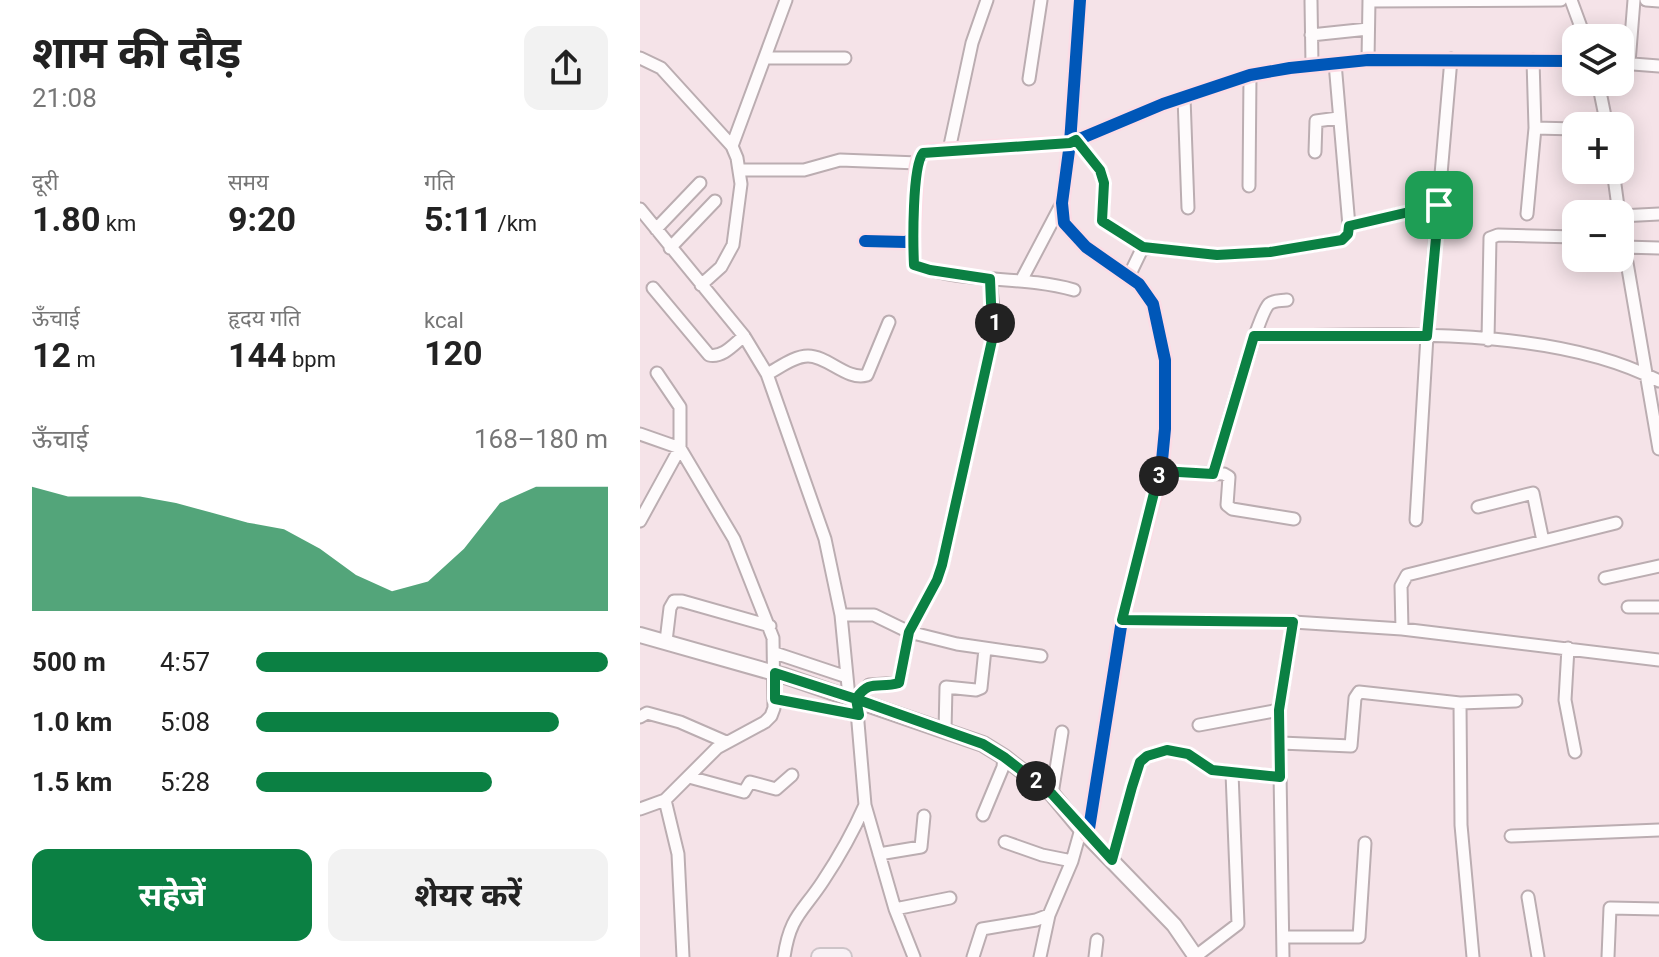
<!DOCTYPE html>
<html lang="hi">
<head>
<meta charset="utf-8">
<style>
	body { margin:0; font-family:Roboto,"Noto Sans Devanagari",sans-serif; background:#f2f2f2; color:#222; height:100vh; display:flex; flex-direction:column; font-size:30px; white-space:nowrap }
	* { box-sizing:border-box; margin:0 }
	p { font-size:26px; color:#767676 }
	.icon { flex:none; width:44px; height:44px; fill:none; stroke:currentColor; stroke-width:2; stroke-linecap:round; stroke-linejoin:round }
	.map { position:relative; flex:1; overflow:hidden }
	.sheet { display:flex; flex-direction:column; background:#fff; width:640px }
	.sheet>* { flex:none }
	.fabs { position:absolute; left:922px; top:24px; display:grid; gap:16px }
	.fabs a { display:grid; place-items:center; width:72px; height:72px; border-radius:16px; background:#fff; box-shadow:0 4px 20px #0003; font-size:40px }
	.pin { position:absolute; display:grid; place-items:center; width:68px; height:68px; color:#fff; margin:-34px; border-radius:16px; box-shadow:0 4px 12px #0006 }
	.km { position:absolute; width:40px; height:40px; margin:-20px; border-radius:50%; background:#222; color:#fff; font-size:22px; line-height:40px; text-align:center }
	.round { display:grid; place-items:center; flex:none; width:84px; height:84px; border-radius:16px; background:#f2f2f2 }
	.summary { display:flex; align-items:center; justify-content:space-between; height:136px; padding:0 32px }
	h1 { font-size:44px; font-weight:700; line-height:60px }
	.figures { display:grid; grid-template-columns:repeat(3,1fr); gap:12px; height:136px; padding:8px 32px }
	.figures div { display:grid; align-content:center }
	.figures b { font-size:34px; font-weight:700 }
	.figures small { font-size:22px; font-weight:400 }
	.figures p { font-size:22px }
	.chart { height:224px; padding:16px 32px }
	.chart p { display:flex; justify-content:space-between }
	.chart svg { width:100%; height:144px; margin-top:8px; fill:#0b8043; opacity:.7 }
	.action { display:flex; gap:16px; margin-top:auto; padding:16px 32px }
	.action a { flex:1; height:92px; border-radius:16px; background:#0b8043; color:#fff; font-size:32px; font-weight:700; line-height:92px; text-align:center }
	.action a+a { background:#f2f2f2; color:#222 }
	ul { padding:0 32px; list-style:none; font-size:26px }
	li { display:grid; grid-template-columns:128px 96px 1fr; align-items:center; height:60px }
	li i { height:20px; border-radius:10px; background:#0b8043 }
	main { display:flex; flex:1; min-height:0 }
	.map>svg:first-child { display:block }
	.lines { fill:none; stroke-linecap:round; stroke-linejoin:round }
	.minor-casing { stroke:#bbadb1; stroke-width:15 }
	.tertiary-casing { stroke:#bbadb1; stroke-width:18 }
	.primary-casing { stroke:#cdc4c8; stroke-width:20 }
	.minor { stroke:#fefbfc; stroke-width:11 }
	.tertiary { stroke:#fefbfc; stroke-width:14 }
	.primary { stroke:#f8f1f5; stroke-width:16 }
	.cycleway-casing { stroke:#fcdce5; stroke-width:17 }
	.cycleway { stroke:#0057b8; stroke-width:12 }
	.route-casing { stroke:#fff; stroke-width:16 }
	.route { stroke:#0b8043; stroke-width:10 }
</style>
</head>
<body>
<main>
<section class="sheet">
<div class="summary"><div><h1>शाम की दौड़</h1><p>21:08</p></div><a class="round"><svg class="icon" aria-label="share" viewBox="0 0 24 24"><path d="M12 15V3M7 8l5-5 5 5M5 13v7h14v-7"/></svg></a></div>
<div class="figures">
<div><p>दूरी</p><b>1.80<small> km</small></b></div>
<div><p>समय</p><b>9:20</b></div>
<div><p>गति</p><b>5:11<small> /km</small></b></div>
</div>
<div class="figures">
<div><p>ऊँचाई</p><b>12<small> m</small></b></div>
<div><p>हृदय गति</p><b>144<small> bpm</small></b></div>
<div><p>kcal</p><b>120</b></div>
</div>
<div class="chart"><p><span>ऊँचाई</span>168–180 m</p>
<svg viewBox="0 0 160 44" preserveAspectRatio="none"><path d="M0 44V6L10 9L20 9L30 9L40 11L50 14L60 17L70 19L80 25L90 33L100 38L110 35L120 25L130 11L140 6L150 6L160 6V44z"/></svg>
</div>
<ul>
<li><b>500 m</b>4:57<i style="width:100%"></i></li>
<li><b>1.0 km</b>5:08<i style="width:86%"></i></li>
<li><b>1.5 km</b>5:28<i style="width:67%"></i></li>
</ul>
<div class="action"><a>सहेजें</a><a>शेयर करें</a></div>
</section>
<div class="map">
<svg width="1019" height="957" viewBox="0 0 1019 957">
	<rect width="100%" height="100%" fill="#f5e3e8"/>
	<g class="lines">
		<g class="minor-casing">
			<path id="minor" d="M 440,0 L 430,143 L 422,203 L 424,223 L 446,247 L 499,284 L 513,304 L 525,360 L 525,429 L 521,471 L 482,620 L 448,835
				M 931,0 L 945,38
				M 1006,0 L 1019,1
				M 671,1 L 672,65
				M 729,1 L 921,0
				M 671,35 L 728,29
				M 0,58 L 21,68 L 92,146 L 97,158 L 101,184 L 93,245 L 81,267 L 61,285
				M 126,58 L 205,58
				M 728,60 L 729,0
				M 980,63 L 1019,66
				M 989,63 L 994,0
				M 389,79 L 401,0
				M 958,82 L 967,126
				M 544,97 L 548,208
				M 895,128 L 936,129
				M 436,140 L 460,170 L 464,183 L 462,221 L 503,247 L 577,255 L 630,252 L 702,240 L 708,234 L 709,226 L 695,63
				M 92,146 L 146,0
				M 309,150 L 332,43 L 347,0
				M 675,152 L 676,121 L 698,118
				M 100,170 L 164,170 L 200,160 L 278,163
				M 973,170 L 979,214
				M 609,186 L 610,75
				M 0,209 L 104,336 L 127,374 L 185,539 L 201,615 L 209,697
				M 887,214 L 895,128 L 893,60
				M 980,216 L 1019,214
				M 980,222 L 1019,449
				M 709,226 L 799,205
				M 16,229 L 60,183
				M 273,238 L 274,265 C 326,284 381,275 434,290
				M 225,241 L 266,242 L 273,238 L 277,167 L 279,158 L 289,151 L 430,143 L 523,104 L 610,75 L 650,68 L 728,60 L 936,61
				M 984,247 L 1019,248
				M 30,248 L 75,201
				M 489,276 L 503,247
				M 382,279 L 422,203
				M 13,288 L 69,355 C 83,358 94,344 104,336
				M 614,336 C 737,336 908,323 1019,381
				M 848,340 L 850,238 L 858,235 L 936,237
				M 127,374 C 139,368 154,356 168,356 C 188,356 207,381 227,375 L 249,322
				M 0,434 L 40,448 L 94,539 L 133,638 L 134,708 L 131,716 L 125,722 L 77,748 L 25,800 L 0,809
				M 521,471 L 584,474 L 589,477 L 587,505 L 592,509 L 654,519
				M 573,474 C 581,449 617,315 629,304 C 634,300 640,301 647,300
				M 838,507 L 893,493 L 903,541
				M 776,520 L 787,336 L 811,59
				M 0,521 L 40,448 L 40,407 L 17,373
				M 965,578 L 1019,566
				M 988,607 L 1019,607
				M 201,615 L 234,615 L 269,632 L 317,644 L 401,656
				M 482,620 L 653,622 L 762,629 L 1019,660
				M 762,629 L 761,586 L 767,575 L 976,523
				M 26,641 L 30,608 L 34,601 L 42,601 L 130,626
				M 928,648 L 925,700 L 935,752
				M 135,653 L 207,677
				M 135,699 L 219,715
				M 820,703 L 821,825 L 833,957
				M 0,717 L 7,713 L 40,722 L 86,742
				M 559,725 L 639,710
				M 305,731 L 306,687 L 336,690 L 341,688 L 345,649
				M 641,743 L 711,746 L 715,698 L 719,692 L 820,703 L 876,701
				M 49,777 L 104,792 L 110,782 L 136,789 L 152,775
				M 412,794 L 422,732
				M 25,800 L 38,854 L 43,957
				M 343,815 L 363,767 L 364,757
				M 871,836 L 1019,830
				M 365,842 L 402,855 L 432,861
				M 239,854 L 281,847 L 284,816
				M 472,860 L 492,787 L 500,762 L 507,756 L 527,750 L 548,754 L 572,770 L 640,777
				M 888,897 L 898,957
				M 255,909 L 310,898
				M 645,937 L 719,937 L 725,843
				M 556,956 L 598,924 L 592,773
				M 144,957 C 150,916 162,913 183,881 C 199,857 213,832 225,805
				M 274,957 L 255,909 L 225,805 L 216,699 L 229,685 L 259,683 L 269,632 L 297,580 L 302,565 L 355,327 L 350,279
				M 333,957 L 342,929 L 396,920 L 409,915 L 432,861 L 441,829
				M 400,957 L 409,915
				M 455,957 L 457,940
				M 643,957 L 639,710 L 653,622
				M 968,957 L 970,908 L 1019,909"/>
		</g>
		<g class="tertiary-casing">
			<path id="tertiary" d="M 0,635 L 145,676 L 343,744 L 364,757 L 412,794 L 441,829 L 534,925 L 556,957"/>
		</g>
		<g class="primary-casing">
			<path id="primary" d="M 180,957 L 203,957"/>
		</g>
		<use href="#minor" class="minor"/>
		<use href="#tertiary" class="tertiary"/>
		<use href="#primary" class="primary"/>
		<g class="cycleway-casing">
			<path id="cycleway" d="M 440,0 L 430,143 L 422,203 L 424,223 L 446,247 L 499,284 L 513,304 L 525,360 L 525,429 L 521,471 L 482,620 L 448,835
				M 225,241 L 266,242 L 273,238 L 277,167 L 279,158 L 289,151 L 430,143 L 523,104 L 610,75 L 650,68 L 728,60 L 936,61"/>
		</g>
		<use href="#cycleway" class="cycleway"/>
	</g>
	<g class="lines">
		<g class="route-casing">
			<path id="route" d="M 799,205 L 709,226 L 708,234 L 702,240 L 630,252 L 577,255 L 503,247 L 462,221 L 464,183 L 460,170 L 436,140 L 430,143 L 283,153 C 272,167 273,244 274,265 L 290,270 L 350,279 L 351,303 L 355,327 L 302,565 L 297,580 L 269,632 L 259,683 C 239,689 230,678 216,699 L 135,673 L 135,699 L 219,715 L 216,699 L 343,744 L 364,757 L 412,794 L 472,860 L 492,787 L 500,762 L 507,756 L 527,750 L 548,754 L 572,770 L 640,777 L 639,710 L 653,622 L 482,620 L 516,485 L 521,471 L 573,474 L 614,336 L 787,336 L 799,205"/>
		</g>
		<use href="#route" class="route"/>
	</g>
</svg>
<div class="fabs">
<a><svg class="icon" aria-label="layers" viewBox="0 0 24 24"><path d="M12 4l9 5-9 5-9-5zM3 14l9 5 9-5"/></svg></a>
<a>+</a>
<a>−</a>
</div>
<div class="pin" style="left:799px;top:205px;background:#1e9e55"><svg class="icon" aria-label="arrive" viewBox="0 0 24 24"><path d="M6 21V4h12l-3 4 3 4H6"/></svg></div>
<b class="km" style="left:355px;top:323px">1</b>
<b class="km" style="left:396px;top:781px">2</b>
<b class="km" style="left:519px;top:476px">3</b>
</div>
</main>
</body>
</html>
